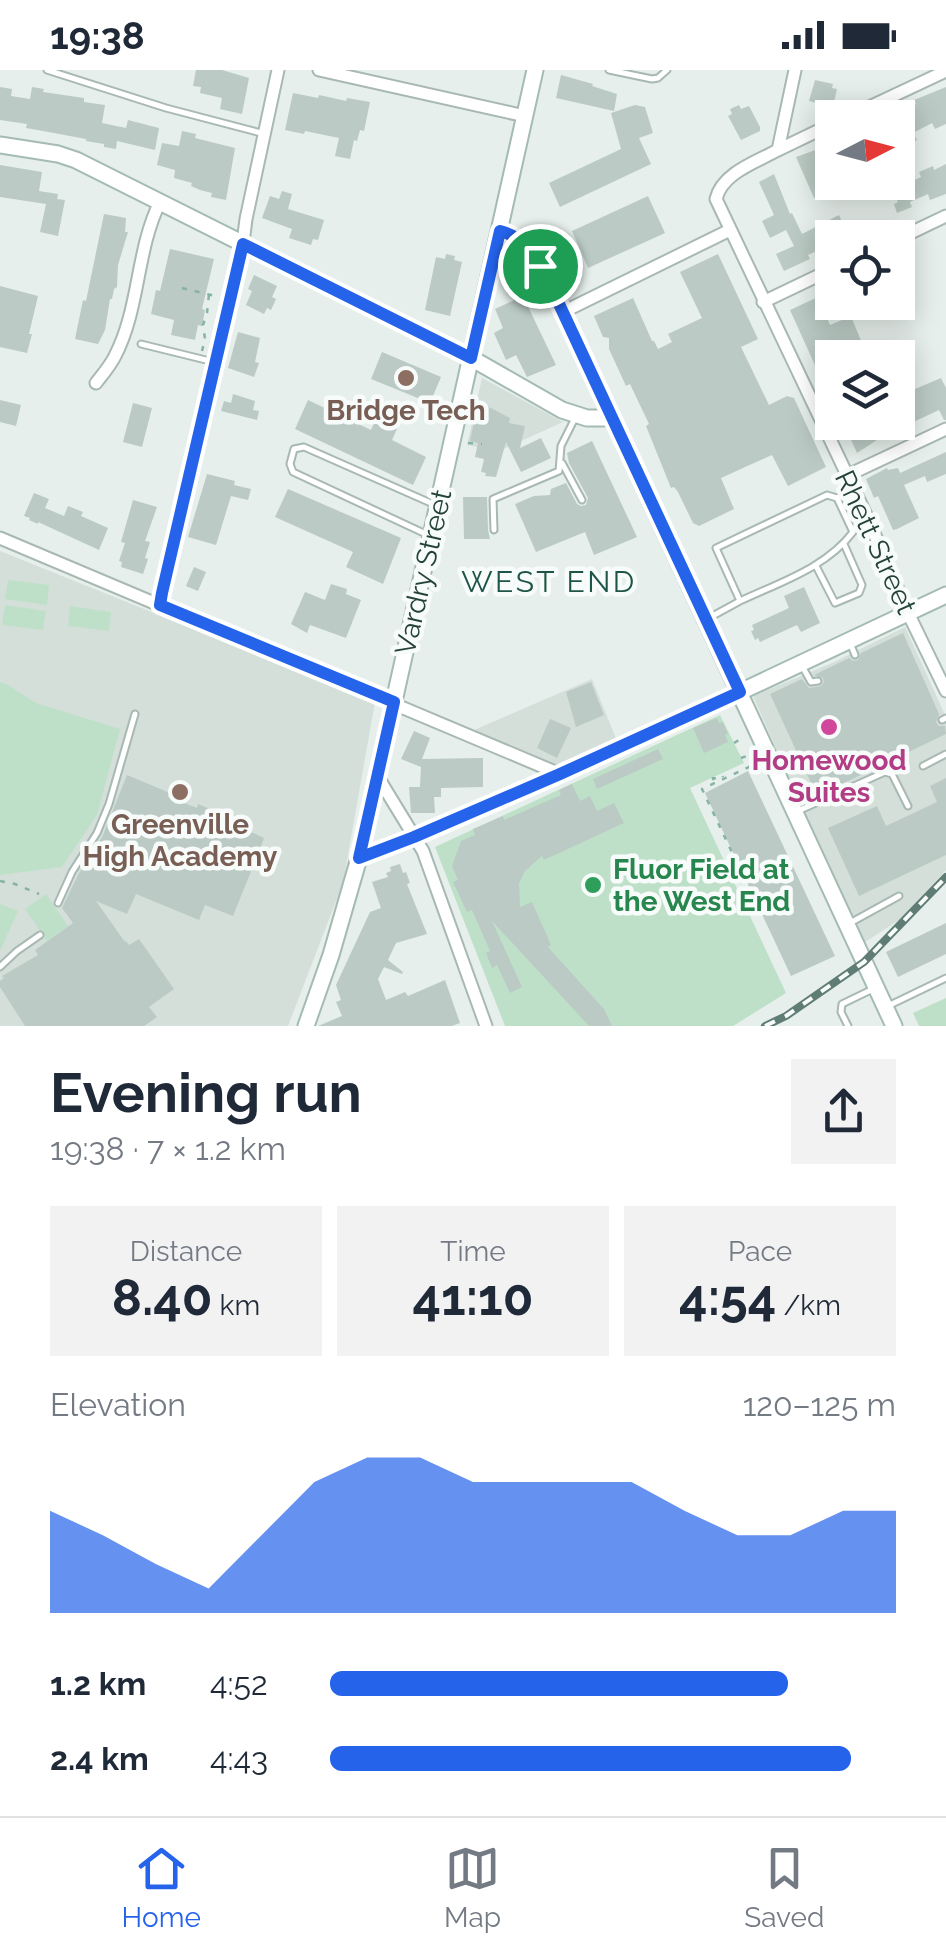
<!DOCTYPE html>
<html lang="en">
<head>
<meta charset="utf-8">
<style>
	body { margin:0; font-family:Raleway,sans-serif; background:#f2f2f3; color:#1f2937; height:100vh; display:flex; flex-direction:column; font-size:38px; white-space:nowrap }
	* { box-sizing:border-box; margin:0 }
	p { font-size:32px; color:#747a83 }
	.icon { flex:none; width:55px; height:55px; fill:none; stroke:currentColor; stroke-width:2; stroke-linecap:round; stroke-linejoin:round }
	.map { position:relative; height:956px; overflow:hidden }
	.details { display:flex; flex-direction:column; background:#fff; flex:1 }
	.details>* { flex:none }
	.needle { width:65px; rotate:84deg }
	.tools { position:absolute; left:815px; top:30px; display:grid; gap:20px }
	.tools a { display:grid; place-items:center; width:100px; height:100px; border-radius:0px; background:#fff; box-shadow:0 5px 25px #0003; font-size:50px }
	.pin { position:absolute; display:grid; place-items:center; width:85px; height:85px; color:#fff; margin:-42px; border:5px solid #fff; border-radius:50%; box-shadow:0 2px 10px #0007 }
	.round { display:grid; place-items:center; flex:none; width:105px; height:105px; border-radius:0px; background:#f2f2f3 }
	.headline { display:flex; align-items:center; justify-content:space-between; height:170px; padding:0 50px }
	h1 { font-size:55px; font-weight:700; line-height:75px }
	.stats { display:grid; grid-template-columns:repeat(3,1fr); gap:15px; height:170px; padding:10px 50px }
	.stats div { display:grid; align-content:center; border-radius:0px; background:#f2f2f3; text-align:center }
	.stats b { font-size:50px; font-weight:700 }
	.stats small { font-size:28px; font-weight:400 }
	.stats p { font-size:28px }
	.chart { height:280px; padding:20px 50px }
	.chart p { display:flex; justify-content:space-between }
	.chart svg { width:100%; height:180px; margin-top:10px; fill:#2563eb; opacity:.7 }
	ul { padding:0 50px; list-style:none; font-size:32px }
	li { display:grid; grid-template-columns:160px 120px 1fr; align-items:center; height:75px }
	li i { height:25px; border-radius:12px; background:#2563eb }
	.status { display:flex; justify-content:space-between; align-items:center; height:70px; padding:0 50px; background:#fff; direction:ltr }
	.status svg { height:28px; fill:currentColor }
	.tab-bar { display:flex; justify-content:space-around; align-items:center; height:140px; border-top:2px solid #e0e1e3; background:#fff; font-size:28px; color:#747a83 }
	.tab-bar a { display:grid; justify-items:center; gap:5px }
	.tab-bar .on { color:#2563eb }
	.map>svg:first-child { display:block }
	.built { fill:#d4dfda }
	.green { fill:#bfe0c8 }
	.building { fill:#bbcac4 }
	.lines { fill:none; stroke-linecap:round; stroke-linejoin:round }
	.lane-casing { stroke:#a8b8b2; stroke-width:9 }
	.street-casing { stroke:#a8b8b2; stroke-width:15 }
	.secondary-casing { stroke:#a4bbb3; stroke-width:19 }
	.path { stroke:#86b3a5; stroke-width:2.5; stroke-dasharray:5 8; stroke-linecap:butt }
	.lane { stroke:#fff; stroke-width:5 }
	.street { stroke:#fff; stroke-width:11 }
	.secondary { stroke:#fff; stroke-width:15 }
	.rail-casing { stroke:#5f7d75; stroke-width:8 }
	.rail { stroke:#f7fbf9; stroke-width:4; stroke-dasharray:11; stroke-linecap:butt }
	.route-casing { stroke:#fff; stroke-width:20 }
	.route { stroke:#2563eb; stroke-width:12 }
	.education-dot { fill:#8d6e63; stroke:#f7fbf9; stroke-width:4 }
	.hotel-dot { fill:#d1479c; stroke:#f7fbf9; stroke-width:4 }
	.leisure-dot { fill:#2e9e5b; stroke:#f7fbf9; stroke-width:4 }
	.labels { text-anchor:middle; stroke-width:9; stroke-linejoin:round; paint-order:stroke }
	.education-label { font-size:28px; font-weight:bold; fill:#785e54; stroke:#f7fbf9 }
	.street-label { font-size:28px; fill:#24423a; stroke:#f7fbf9 }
	.hotel-label { font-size:28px; font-weight:bold; fill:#b23c85; stroke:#f7fbf9 }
	.leisure-label { font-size:28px; font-weight:bold; fill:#27864d; stroke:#f7fbf9; text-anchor:start }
	.neighbourhood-label { font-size:30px; letter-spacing:2.5px; fill:#1f5548; stroke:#f7fbf9 }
</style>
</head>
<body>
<div class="status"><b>19:38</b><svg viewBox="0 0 49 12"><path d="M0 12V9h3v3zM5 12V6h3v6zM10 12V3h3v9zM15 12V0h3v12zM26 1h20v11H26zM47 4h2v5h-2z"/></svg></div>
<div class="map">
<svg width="946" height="956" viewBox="0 0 946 956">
	<rect width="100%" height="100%" fill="#e6efeb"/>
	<path class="built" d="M 482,308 L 563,352 L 499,381 L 467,375 Z
		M 0,481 L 375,632 L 343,813 L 288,956 L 0,956 Z
		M 905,557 L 946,647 L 946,800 L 902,848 L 862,874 L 753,626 L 832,593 Z
		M 592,609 L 617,671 L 557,696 L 474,660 Z"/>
	<path class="green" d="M 8,510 L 49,515 L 47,535 L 5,529 Z
		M 5,535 L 46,541 L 43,560 L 2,555 Z
		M 70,536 L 111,542 L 109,561 L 68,556 Z
		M 0,612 L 8,615 L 36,633 L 120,659 L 97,745 L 62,797 L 0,805 Z
		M 720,645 L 744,693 L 690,718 L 786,923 L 733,956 L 505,956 L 435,777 Z
		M 46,824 L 68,856 L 47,871 L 25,839 Z
		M 0,834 L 18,841 L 0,881 Z
		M 946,928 L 946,956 L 919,956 L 913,943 Z"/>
	<path class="building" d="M 196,0 L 222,0 L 249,8 L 242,44 L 220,39 L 222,28 L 200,23 L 201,17 L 193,16 Z
		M 561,5 L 593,14 L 592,16 L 617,24 L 614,41 L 556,28 Z
		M 815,10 L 833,14 L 832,18 L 837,19 L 834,32 L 828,30 L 827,36 L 809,31 Z
		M 0,17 L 12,19 L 11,26 L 30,29 L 32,17 L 44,19 L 43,22 L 84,28 L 84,32 L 105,35 L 102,53 L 126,58 L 128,50 L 159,58 L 155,80 L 117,71 L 116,79 L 104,77 L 104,74 L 86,71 L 86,69 L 43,61 L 26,58 L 27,54 L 0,50 Z
		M 946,17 L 946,54 L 935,59 L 932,53 L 913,63 L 917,70 L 905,76 L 898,60 L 898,42 L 916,34 L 914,30 Z
		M 293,23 L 318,28 L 319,25 L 346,31 L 347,28 L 370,32 L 364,61 L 360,60 L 357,71 L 354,70 L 350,89 L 335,86 L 339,68 L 305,61 L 304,64 L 285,60 Z
		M 635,35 L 645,37 L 653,63 L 639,68 L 651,94 L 560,137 L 549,113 L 621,79 L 611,43 Z
		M 739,35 L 741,39 L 749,36 L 760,57 L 760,61 L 741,70 L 728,46 L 732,44 L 730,39 Z
		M 182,61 L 196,64 L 195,68 L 235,78 L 226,130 L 211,127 L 212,123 L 200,120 L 191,116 L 192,113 L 174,108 L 175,100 L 157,95 L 162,73 L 179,76 Z
		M 832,74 L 832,119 L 814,128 L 796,87 Z
		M 946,94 L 946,124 L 930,130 L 928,124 L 910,132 L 912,137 L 897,143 L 894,134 L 898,132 L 892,120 L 921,107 L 919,102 L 933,96 L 934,100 Z
		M 0,95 L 42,102 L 39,121 L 58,124 L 57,129 L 65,130 L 58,166 L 40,162 L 46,134 L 0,127 Z
		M 774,104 L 790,144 L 792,143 L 802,164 L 839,145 L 849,168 L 832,168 L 832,174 L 808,185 L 810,189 L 784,201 L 776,184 L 794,176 L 786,160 L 770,168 L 762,151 L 774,145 L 759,112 Z
		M 282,121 L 292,124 L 288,139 L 324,150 L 318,170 L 313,169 L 311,175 L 289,168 L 292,159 L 262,148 L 270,126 L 279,129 Z
		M 648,126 L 665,163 L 588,198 L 572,161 Z
		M 104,144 L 126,148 L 125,162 L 128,162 L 118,195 L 117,217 L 114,219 L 112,229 L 110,229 L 105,260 L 98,274 L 75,269 L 83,230 L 86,231 Z
		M 170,179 L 214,189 L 202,239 L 205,240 L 202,256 L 198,255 L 195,270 L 171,265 L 174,250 L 151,244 L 156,220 L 160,221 Z
		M 898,183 L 911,213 L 898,219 Z
		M 446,184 L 455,186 L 454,190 L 462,192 L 450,246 L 425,240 L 436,187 L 445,189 Z
		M 718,184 L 758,269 L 741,277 L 769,335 L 787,326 L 794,328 L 826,397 L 788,416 L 772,385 L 721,408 L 734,439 L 699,456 L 693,453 L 678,422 L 674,417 L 671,418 L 646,356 L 649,354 L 630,314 L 626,316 L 609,279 L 609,268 L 603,267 L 594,246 L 633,228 L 652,271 L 654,271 L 658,279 L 672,272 L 668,264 L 702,248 L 680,202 Z
		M 254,205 L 277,216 L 272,227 L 276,229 L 271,240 L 267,238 L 264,244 L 246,235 L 252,221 L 248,219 Z
		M 0,216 L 38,226 L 29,264 L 32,264 L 27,283 L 0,277 Z
		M 523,226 L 556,295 L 527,307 L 516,285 L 506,290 L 494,263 L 503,258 L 495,239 Z
		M 818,227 L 830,255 L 851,246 L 868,288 L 832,288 L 832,333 L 790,240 Z
		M 238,262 L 260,268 L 255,292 L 259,293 L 254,307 L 228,298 Z
		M 382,282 L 441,307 L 430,333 L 371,309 Z
		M 941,308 L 946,318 L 946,350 L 944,350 L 939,340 L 907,355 L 905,351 L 880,363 L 881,366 L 876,368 L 877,370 L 857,383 L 843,352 L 898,352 L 898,323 L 913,315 L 915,319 Z
		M 233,324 L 255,331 L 253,340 L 259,341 L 257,350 L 221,341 L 224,331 L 231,333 Z
		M 0,330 L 21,335 L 16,356 L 0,352 Z
		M 308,330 L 371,360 L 383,333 L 404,343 L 392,370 L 426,387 L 413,415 L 295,359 Z
		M 133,333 L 152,338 L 142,377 L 123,372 Z
		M 489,337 L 510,348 L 509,353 L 525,356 L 520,378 L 541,368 L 551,388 L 521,402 L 506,372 L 496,407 L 485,406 L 486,403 L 481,402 L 484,389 L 475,387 L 478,373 L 470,371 L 474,352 L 485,355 Z
		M 592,371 L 637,467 L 594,485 L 585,462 L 536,482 L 515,434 L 534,426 L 550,425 L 551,419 L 566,413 L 577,434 L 581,436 L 586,435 L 588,428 L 569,393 L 567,383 Z
		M 946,382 L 946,404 L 927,412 L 925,406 L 904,415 L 919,448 L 897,459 L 893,460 L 878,426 L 874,428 L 866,409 L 887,398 L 888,400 L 898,398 L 900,403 Z
		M 207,404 L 235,411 L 234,415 L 251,419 L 248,430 L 231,426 L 216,475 L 188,467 Z
		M 288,419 L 401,468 L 383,514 L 346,497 L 353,482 L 275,447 Z
		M 34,423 L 49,429 L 45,438 L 64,446 L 68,436 L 83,442 L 81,446 L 108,458 L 99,480 L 38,452 L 38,454 L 29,450 L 30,448 L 24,446 Z
		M 463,427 L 487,427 L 488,460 L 490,469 L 464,469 Z
		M 133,430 L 157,437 L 145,471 L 150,472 L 145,488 L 148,489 L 143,504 L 121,497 L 122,492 L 119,491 L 125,473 L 121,472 Z
		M 194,497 L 206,502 L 198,521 L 186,516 Z
		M 331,514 L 347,519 L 346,524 L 361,530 L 346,568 L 310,555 L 307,563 L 291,554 L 305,522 L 325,530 Z
		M 804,517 L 820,553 L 801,562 L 797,555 L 760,572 L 758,568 L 755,570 L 751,561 L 754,560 L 752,555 L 789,538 L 784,526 Z
		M 903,563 L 939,644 L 936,652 L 939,656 L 945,656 L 946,664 L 817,726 L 770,624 L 802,609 L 809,618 L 821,616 L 824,612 L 823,608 L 814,605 L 849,588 L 853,591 L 858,590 L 861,583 Z
		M 591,612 L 604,645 L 576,657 L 566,622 Z
		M 717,648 L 719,653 L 723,652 L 728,664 L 725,665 L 728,672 L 704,683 L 693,658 Z
		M 550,649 L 571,658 L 557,688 L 537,678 Z
		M 414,661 L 430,668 L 422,689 L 483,688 L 483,717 L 441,718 L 441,727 L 434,727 L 435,743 L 411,743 L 409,717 L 420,717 L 421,697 L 401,689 Z
		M 658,679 L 663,689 L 597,719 L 593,709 Z
		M 748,701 L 835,886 L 791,906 L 705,723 Z
		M 127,705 L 170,723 L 168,727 L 197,738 L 198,734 L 225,745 L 223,749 L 264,768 L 256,789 L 233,846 L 205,835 L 199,850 L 136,824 L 127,844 L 96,831 L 125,872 L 126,871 L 129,875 L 139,869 L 174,919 L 149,937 L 157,947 L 144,956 L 25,956 L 0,917 L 0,911 L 4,908 L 2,906 L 38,885 L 35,880 L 73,853 L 62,838 L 78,805 L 86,792 L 88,794 L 103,765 Z
		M 946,708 L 946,785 L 859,826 L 828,758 L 877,736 L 886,756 L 937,732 L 930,716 Z
		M 572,714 L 580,731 L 590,726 L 597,741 L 614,733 L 624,753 L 544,790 L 542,786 L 525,801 L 519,813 L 520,837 L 532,832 L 551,875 L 548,877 L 604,939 L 612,956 L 589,956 L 492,851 L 522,917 L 510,923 L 497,895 L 492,898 L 486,883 L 490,881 L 472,840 L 467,842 L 453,812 L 458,810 L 452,796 L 461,771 L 475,765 L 473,759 L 503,746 L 504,750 L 561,725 L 559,720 Z
		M 400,794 L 403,803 L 406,802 L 410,813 L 407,814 L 427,864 L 396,873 L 388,890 L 403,902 L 402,904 L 384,897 L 378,909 L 386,930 L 405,922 L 408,926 L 445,910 L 460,953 L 452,956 L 318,956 L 342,946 L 336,932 L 341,930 L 336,915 L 370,842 L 381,838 L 372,812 L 388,807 L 386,803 L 391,801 L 390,797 Z
		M 946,853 L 946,884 L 898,907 L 886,882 Z"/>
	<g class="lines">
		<g class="lane-casing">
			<path id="lane" d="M 47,0 L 166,38 L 261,63
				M 609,0 L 652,9 L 658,8 L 667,0
				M 141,274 L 214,292
				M 562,393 L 582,430
				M 837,428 L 853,462 C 826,498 778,513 740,531 L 716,478 L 827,425 L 837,428 L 853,419
				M 494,460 L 493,429 L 559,401 L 561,376 L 575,348
				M 428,465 L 293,402 L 290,394 L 294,379 L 304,377 L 433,434
				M 816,496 L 835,533 L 859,523 L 862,515 L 844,474
				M 707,549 L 740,531
				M 850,573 L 855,585
				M 802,596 L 811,612 L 818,611
				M 942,650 L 946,648
				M 923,696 L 946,684
				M 798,741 L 885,702 L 892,704 L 908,736
				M 58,833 L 72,802 L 97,763 L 109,734 L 135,644
				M 850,853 L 899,826
				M 0,897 L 17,881 L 40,865
				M 890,935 L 946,908
				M 848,956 L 841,942 L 842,934 L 873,919"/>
		</g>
		<g class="street-casing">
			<path id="street" d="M 319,0 L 525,46
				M 795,0 L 778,80 C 756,92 722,103 716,129 L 868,449 L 908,543 L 946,621
				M 846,48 L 946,1
				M 778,80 L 832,54
				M 898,169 L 946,146
				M 763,232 L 832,199
				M 563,242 L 730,160
				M 96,313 C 103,304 110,296 115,286 C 140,238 136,180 160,132
				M 846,406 L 946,359
				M 0,468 L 560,704
				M 160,535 L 241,188 L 246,149 L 278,0
				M 376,704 L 423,781 L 486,956
				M 359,788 L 414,767 L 560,704 L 740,622"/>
		</g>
		<g class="secondary-casing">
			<path id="secondary" d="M 0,75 L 58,84 L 76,90 L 471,288 L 562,340 L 587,348 L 611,348
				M 500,161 C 533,170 538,193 553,221 L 894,956
				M 740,622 L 946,525
				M 306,956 L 331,885 L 359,788 L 535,0"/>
		</g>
		<path class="path" d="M 182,218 L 219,227
			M 202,281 L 205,269 L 203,255 L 207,243 L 209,224
			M 468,373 L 482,374
			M 734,673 L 739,670
			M 741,688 L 747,686
			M 713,707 L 713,709 L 722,705 L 723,707
			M 737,793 L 702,719 L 751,696
			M 0,811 L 15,814 L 39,824"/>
		<use href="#lane" class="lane"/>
		<use href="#street" class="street"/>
		<use href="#secondary" class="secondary"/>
		<g class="rail-casing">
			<path id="rail" d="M 765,956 L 786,946 L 864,892 L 946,807"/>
		</g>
		<use href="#rail" class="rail"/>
	</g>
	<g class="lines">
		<g class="route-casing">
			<path id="route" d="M 500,161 C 533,170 538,193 553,221 L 740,622 L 560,704 L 414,767 L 359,788 L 394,632 L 160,535 L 162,523 L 243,174 L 471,288 Z"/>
		</g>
		<use href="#route" class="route"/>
	</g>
	<g class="education-dot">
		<circle cx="406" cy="308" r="10"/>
		<circle cx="180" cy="722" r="10"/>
	</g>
	<circle class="hotel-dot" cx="829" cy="657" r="10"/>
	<circle class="leisure-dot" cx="593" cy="815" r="10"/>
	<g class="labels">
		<g class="education-label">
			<text x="406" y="350">Bridge Tech</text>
			<text x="180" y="764">Greenville<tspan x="180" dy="32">High Academy</tspan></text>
		</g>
		<g class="street-label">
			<text transform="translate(876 472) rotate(65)" y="10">Rhett Street</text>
			<text transform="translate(423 502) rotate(-77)" y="10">Vardry Street</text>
		</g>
		<g class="hotel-label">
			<text x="829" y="700">Homewood<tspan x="829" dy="32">Suites</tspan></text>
		</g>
		<g class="leisure-label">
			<text x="613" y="809">Fluor Field at<tspan x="613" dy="32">the West End</tspan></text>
		</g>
		<g class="neighbourhood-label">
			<text x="549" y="522">WEST END</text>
		</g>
	</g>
</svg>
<div class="tools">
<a><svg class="needle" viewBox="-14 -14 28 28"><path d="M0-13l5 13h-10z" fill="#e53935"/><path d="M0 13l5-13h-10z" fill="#747a83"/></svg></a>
<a><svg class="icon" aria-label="locate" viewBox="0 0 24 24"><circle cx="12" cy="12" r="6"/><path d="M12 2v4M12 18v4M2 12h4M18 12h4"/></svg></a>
<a><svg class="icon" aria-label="layers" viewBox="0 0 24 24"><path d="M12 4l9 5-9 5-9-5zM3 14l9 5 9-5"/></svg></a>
</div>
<div class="pin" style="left:540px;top:196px;background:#1e9e55"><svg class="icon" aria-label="arrive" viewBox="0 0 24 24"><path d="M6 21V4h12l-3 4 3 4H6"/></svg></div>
</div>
<section class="details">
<div class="headline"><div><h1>Evening run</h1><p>19:38 · 7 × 1.2 km</p></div><a class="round"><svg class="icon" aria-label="share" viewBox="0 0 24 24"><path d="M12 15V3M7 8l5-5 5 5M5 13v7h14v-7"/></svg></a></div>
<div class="stats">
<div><p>Distance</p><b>8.40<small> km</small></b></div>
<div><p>Time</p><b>41:10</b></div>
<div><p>Pace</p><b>4:54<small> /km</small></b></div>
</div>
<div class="chart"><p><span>Elevation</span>120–125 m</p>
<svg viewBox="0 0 160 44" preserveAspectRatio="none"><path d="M0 44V19L10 25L20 32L30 38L40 25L50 12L60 6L70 6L80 12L90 12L100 12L110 12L120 19L130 25L140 25L150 19L160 19V44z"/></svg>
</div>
<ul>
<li><b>1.2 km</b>4:52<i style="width:81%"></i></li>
<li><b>2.4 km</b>4:43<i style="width:92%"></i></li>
</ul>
</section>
<nav class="tab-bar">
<a class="on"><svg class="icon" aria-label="home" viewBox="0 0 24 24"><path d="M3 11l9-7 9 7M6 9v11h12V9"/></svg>Home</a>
<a><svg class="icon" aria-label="map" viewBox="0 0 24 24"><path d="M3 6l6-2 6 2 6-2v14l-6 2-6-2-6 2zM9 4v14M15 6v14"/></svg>Map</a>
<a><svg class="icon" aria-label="saved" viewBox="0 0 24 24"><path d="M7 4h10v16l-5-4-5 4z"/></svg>Saved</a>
</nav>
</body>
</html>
